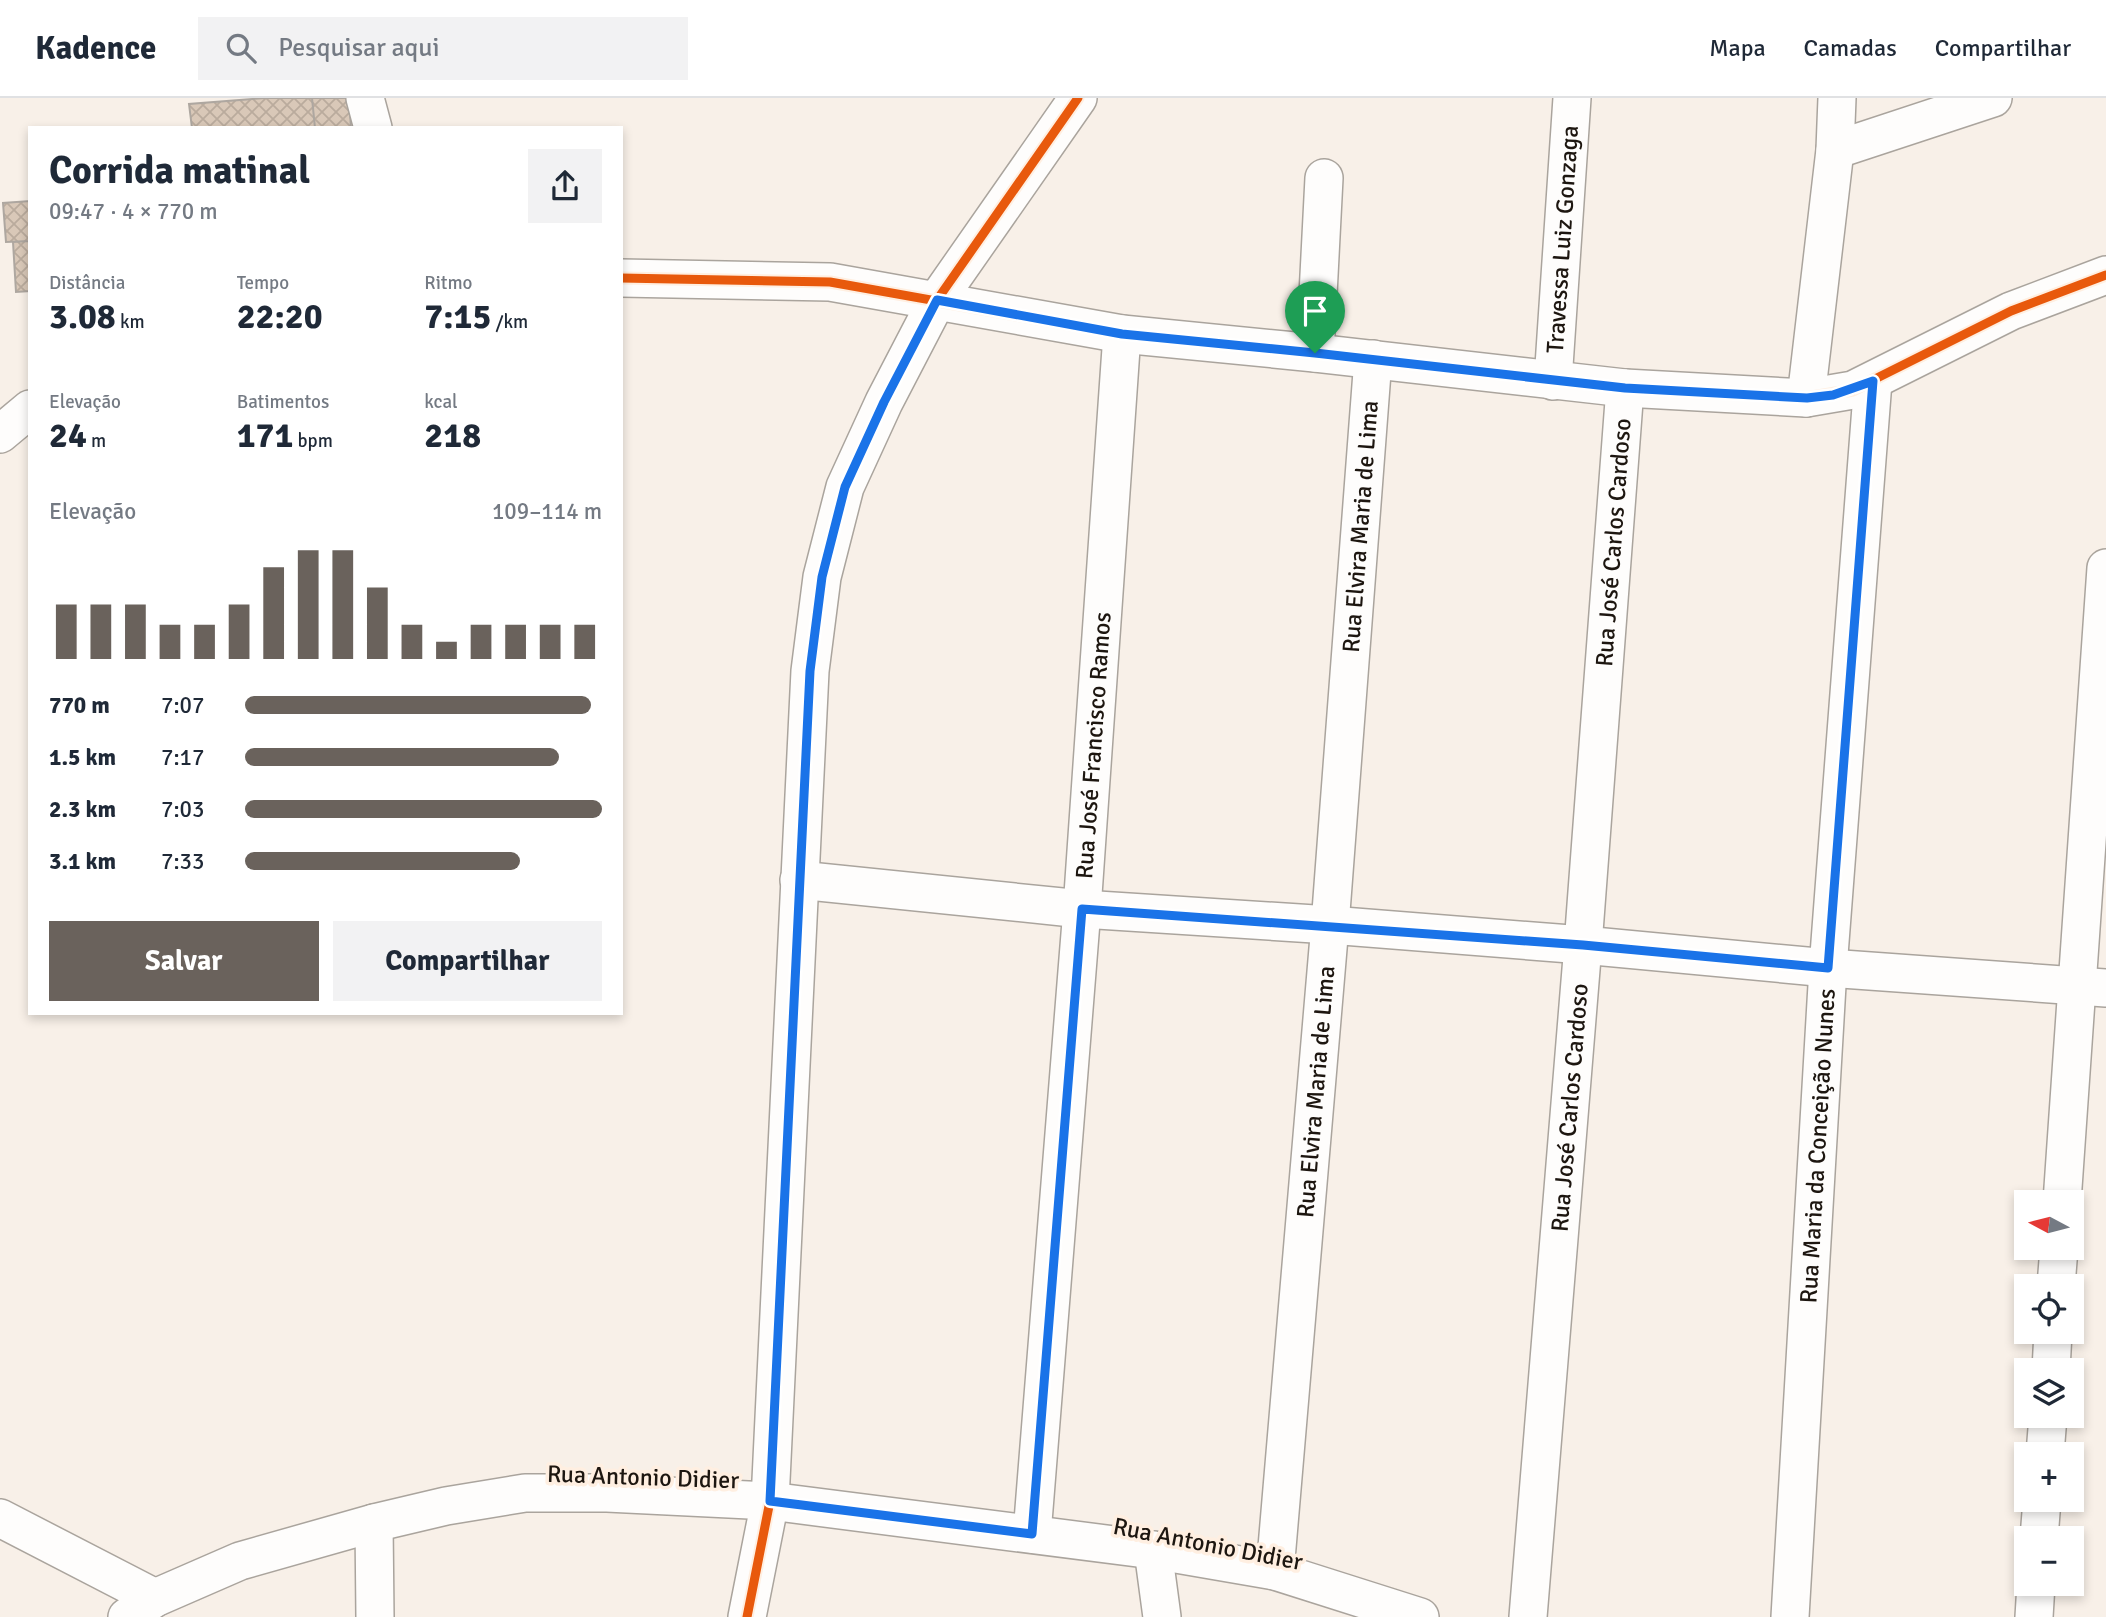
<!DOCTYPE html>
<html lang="pt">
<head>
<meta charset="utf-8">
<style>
	body { margin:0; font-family:Signika,sans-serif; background:#f2f2f3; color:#1f2937; height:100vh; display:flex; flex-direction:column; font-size:26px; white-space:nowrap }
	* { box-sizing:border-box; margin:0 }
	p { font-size:23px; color:#747a83 }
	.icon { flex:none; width:38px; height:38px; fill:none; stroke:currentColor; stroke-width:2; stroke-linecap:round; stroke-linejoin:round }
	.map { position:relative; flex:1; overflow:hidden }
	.sheet { position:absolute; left:28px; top:28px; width:595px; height:889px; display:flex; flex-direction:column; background:#fff; border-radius:0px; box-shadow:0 4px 10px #0003 }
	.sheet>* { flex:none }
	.needle { width:46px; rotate:277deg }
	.tools { position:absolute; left:2014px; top:1092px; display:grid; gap:14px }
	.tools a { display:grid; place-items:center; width:70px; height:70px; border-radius:0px; background:#fff; box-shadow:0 4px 10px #0003; font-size:35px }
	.pin { position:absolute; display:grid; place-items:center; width:60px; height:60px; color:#fff; margin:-72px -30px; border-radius:50% 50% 50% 0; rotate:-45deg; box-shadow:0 0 7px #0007 }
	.pin .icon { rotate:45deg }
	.round { display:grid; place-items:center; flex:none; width:74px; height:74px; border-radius:0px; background:#f2f2f3 }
	.overview { display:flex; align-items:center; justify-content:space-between; height:119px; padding:0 21px }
	h1 { font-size:38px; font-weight:700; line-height:52px }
	.metrics { display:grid; grid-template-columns:repeat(3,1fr); gap:10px; height:119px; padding:7px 21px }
	.metrics div { display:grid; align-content:center }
	.metrics b { font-size:35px; font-weight:700 }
	.metrics small { font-size:19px; font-weight:400 }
	.metrics p { font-size:19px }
	.chart { height:196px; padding:14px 21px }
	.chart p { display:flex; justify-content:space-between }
	.chart svg { width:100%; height:126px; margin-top:7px; stroke:#6a625c; stroke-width:6 }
	.cta { display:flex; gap:14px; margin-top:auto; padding:14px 21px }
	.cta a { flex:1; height:80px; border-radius:0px; background:#6a625c; color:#fff; font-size:28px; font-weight:700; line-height:80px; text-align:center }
	.cta a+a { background:#f2f2f3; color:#1f2937 }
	ul { padding:0 21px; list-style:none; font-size:23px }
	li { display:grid; grid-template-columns:112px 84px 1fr; align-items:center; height:52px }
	li i { height:18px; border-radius:9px; background:#6a625c }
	header { display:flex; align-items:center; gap:42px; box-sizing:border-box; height:98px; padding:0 35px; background:#fff; border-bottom:2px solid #e0e1e3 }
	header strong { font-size:33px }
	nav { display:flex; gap:38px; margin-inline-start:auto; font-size:24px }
	.search { width:490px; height:63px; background:#f2f2f3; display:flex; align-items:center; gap:18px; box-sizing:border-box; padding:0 24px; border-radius:0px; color:#747a83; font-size:26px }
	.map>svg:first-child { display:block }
	.building { fill:url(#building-cross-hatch); stroke:#aea7a0; stroke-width:2 }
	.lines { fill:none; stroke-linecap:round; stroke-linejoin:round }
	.minor-casing { stroke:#aaa49d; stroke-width:40 }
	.minor { stroke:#fefdfc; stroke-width:37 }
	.cycleway-casing { stroke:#ffefe1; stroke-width:13 }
	.cycleway { stroke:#e8590c; stroke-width:9 }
	.route-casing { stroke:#fff; stroke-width:14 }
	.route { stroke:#1a73e8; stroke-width:9 }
	.labels { text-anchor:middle; stroke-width:7; stroke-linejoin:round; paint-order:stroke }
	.street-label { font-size:24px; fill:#1d1610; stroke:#ffefe1 }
</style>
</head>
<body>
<header>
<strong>Kadence</strong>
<div class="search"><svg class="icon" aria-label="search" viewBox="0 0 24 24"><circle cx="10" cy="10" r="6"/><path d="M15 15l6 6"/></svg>Pesquisar aqui</div>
<nav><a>Mapa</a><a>Camadas</a><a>Compartilhar</a></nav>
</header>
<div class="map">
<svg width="2106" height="1519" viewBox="0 0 2106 1519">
	<defs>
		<pattern id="building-cross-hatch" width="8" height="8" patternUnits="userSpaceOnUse" patternTransform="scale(1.75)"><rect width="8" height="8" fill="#d9c8b8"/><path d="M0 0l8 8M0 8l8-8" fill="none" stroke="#baab9d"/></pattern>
	</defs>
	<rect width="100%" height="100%" fill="#f8f0e8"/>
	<path class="building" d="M 265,0 L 312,0 L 315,30 L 192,30 L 189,6 Z
		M 312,0 L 349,0 L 351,30 L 315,30 Z
		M 30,103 L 30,143 L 6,144 L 3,105 Z
		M 30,143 L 30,193 L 16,194 L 13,144 Z"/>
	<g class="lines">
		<g class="minor-casing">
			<g id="minor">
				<path d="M 365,0 L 373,30"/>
				<path d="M 1835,52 L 1993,0"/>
				<path d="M 621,180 L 830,184 L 1122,236 L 1315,255 L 1625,290 L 1806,300 L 1853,292 L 2011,213 L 2106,177"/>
				<path d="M 1315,255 L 1324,80"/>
				<path id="s1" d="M 1553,283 L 1572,0"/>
				<path d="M 1806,300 L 1835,52 L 1837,0"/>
				<path d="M 0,336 L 30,311"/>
				<path d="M 799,782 L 1082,811 L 1330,827 L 1583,847 L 1828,870 L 2106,890"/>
				<path d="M 2062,1104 L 2106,470"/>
				<path d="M 2056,1188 L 2059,1150"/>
				<path d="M 2051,1272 L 2053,1234"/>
				<path d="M 2045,1356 L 2048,1318"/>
				<path d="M 0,1420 L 155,1500"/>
				<path d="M 374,1425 L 375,1519"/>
				<path id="s2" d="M 1032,1436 L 1082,811 L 1122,236"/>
				<path d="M 2039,1440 L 2042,1402"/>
				<path d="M 1153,1452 L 1162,1519"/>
				<path id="s3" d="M 1275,1473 L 1330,827 L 1373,261"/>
				<path d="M 127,1519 L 155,1500 L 240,1463 L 374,1425 L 446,1408 L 525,1395 L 607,1395 L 770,1403 L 1153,1452 L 1275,1473 L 1420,1519"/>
				<path d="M 747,1519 L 770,1403 L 810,573 L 822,479 L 845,389 L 884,304 L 937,202 L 1078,0"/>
				<path id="s4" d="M 1528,1519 L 1583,847 L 1625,290"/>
				<path id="s5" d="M 1790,1519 L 1828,870 L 1873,283"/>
				<path d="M 2034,1519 L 2036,1486"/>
			</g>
		</g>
		<use href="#minor" class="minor"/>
		<g class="cycleway-casing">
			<path id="cycleway" d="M 621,180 L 830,184 L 1122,236 L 1315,255 L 1625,290 L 1806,300 L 1853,292 L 2011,213 L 2106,177
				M 747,1519 L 770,1403 L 810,573 L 822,479 L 845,389 L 884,304 L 937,202 L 1078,0"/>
		</g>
		<use href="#cycleway" class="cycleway"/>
	</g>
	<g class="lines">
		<g class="route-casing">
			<path id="route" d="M 937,202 L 1122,236 L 1315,255 L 1625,290 L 1807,300 L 1833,297 L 1873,283 L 1828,870 L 1583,847 L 1082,811 L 1032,1436 L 770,1403 L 810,573 L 822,479 L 845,389 L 884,304 Z"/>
		</g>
		<use href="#route" class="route"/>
	</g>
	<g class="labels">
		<g class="street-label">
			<text dy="8" stroke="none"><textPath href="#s1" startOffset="142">Travessa Luiz Gonzaga</textPath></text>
			<text dy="8" stroke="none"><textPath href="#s3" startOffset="1048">Rua Elvira Maria de Lima</textPath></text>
			<text dy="8" stroke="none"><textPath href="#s4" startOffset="1078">Rua José Carlos Cardoso</textPath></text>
			<text dy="8" stroke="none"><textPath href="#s2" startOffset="791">Rua José Francisco Ramos</textPath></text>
			<text dy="8" stroke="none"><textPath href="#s3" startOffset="481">Rua Elvira Maria de Lima</textPath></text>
			<text dy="8" stroke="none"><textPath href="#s4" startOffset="511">Rua José Carlos Cardoso</textPath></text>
			<text dy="8" stroke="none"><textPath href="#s5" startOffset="472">Rua Maria da Conceição Nunes</textPath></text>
			<text transform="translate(643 1379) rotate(2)" y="8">Rua Antonio Didier</text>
			<text transform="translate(1208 1446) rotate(11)" y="8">Rua Antonio Didier</text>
		</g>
	</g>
</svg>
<div class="tools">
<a><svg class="needle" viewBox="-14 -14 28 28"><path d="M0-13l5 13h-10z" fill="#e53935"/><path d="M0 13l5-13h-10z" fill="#747a83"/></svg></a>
<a><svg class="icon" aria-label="locate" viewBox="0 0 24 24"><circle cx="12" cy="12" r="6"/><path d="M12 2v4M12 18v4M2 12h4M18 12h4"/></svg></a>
<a><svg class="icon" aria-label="layers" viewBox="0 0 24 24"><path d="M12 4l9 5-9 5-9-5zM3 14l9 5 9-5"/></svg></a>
<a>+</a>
<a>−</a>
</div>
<div class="pin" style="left:1315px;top:255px;background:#1e9e55"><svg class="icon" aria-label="arrive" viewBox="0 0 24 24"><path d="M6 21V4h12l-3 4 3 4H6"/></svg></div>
<section class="sheet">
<div class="overview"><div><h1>Corrida matinal</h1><p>09:47 · 4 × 770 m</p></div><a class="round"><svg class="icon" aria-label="share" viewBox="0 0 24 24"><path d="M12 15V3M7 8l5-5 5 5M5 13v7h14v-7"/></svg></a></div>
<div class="metrics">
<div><p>Distância</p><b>3.08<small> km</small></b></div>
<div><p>Tempo</p><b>22:20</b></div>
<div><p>Ritmo</p><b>7:15<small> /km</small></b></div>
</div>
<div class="metrics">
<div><p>Elevação</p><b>24<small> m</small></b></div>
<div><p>Batimentos</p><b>171<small> bpm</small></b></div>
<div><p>kcal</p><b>218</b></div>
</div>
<div class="chart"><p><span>Elevação</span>109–114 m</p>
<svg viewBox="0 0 160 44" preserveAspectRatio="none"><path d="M5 44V25M15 44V25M25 44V25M35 44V32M45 44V32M55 44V25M65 44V12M75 44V6M85 44V6M95 44V19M105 44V32M115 44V38M125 44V32M135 44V32M145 44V32M155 44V32"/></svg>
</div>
<ul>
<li><b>770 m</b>7:07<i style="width:97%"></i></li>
<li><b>1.5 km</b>7:17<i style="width:88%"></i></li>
<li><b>2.3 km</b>7:03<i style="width:100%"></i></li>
<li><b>3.1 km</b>7:33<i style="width:77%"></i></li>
</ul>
<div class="cta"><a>Salvar</a><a>Compartilhar</a></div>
</section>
</div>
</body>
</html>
